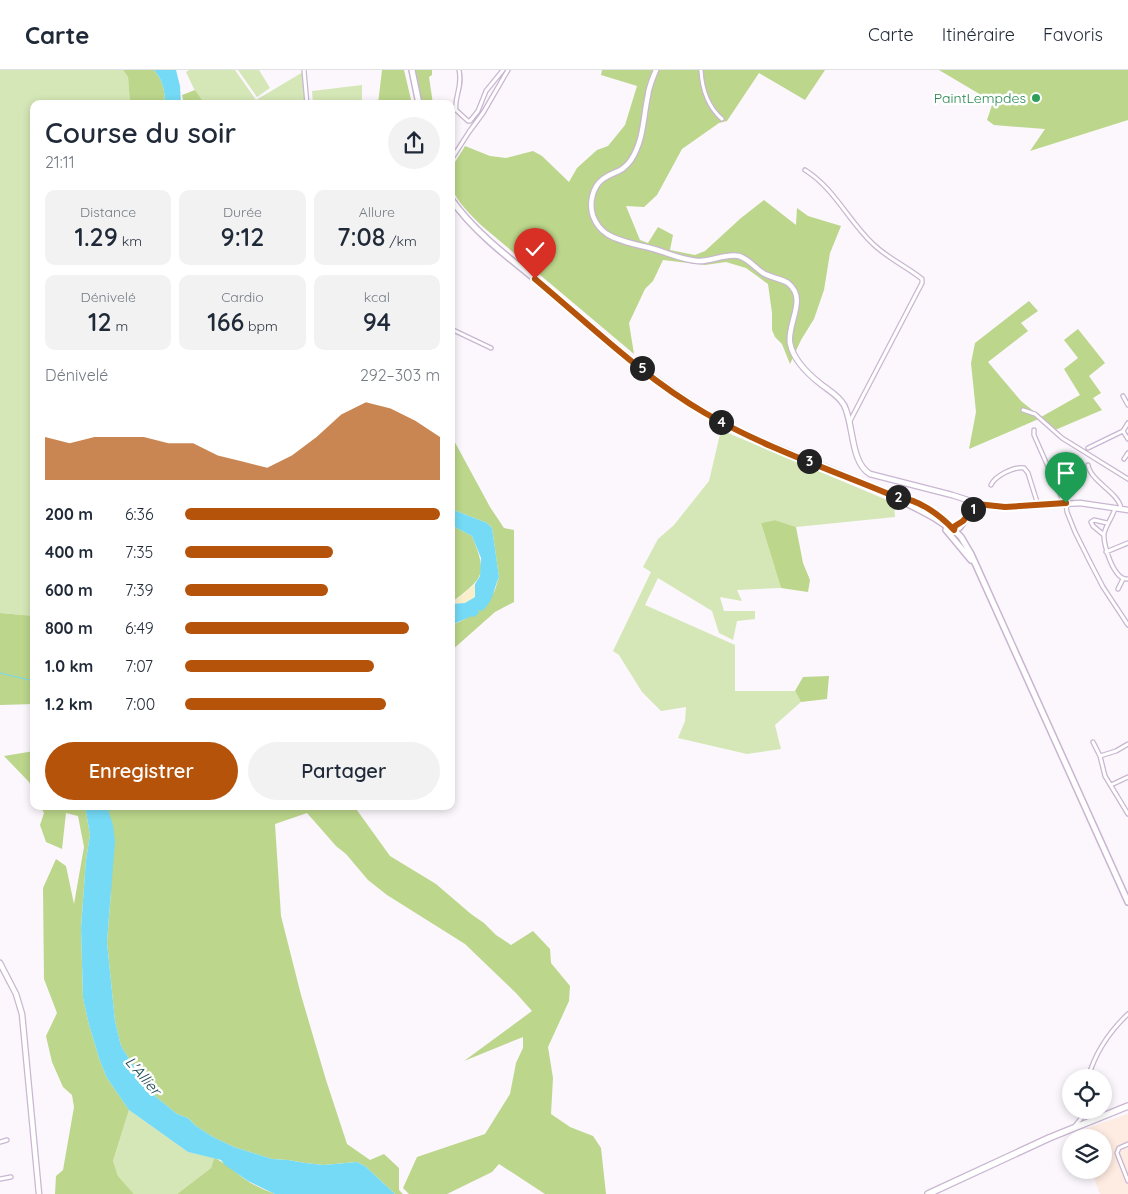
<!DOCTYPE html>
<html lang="fr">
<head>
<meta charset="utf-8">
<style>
	body { margin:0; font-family:Quicksand,sans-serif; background:#f2f2f3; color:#1f2937; height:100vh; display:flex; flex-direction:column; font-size:19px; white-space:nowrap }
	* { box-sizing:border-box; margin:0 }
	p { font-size:16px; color:#747a83 }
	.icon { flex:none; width:28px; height:28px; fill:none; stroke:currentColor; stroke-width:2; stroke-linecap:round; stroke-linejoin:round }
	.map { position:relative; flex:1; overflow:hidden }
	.details { position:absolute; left:30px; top:30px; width:425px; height:710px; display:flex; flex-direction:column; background:#fff; border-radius:10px; box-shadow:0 2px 8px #0003 }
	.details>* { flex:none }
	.tools { position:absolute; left:1062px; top:999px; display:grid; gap:10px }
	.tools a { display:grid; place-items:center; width:50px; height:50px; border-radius:50%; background:#fff; box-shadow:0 2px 8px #0003; font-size:25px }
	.pin { position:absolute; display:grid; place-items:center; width:42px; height:42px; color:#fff; margin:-51px -21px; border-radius:50% 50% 50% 0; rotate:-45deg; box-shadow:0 0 5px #0007 }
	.pin .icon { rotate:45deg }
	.km { position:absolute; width:25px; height:25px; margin:-12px; border-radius:50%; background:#222; color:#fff; font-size:14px; line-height:25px; text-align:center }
	.round { display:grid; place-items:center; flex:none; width:52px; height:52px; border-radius:26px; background:#f2f2f3 }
	.headline { display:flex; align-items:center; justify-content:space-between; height:85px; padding:0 15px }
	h1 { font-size:28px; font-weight:600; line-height:38px }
	.figures { display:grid; grid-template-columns:repeat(3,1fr); gap:8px; height:85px; padding:5px 15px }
	.figures div { display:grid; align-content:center; border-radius:10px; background:#f2f2f3; text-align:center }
	.figures b { font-size:25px; font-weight:600 }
	.figures small { font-size:14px; font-weight:400 }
	.figures p { font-size:14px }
	.chart { height:140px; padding:10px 15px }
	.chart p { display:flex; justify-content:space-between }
	.chart svg { width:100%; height:90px; margin-top:5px; fill:#b45309; opacity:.7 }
	.primary-button { display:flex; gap:10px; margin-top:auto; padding:10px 15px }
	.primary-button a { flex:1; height:58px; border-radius:30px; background:#b45309; color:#fff; font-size:20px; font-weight:600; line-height:58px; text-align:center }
	.primary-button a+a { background:#f2f2f3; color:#1f2937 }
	ul { padding:0 15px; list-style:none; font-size:16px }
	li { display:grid; grid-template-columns:80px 60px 1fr; align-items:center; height:38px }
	li i { height:12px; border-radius:6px; background:#b45309 }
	header { display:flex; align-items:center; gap:30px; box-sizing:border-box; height:70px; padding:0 25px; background:#fff; border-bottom:1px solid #e0e1e3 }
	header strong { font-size:24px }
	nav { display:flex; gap:28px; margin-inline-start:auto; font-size:18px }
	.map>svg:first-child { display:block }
	.industrial { fill:#feebe1 }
	.green { fill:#d5e7b6 }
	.forest { fill:#bcd68b }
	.sand { fill:#f9efca }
	.water { fill:#74daf5 }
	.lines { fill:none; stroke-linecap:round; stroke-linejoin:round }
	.stream { stroke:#74daf5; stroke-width:1 }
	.minor-casing { stroke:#c9b6d1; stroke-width:5.5 }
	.tertiary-casing { stroke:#c9b6d1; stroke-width:7 }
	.secondary-casing { stroke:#c9b6d1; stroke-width:8 }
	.primary-casing { stroke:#c9b6d1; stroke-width:8 }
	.minor { stroke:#fff; stroke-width:3 }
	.tertiary { stroke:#fff; stroke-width:4.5 }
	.secondary { stroke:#fff; stroke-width:5 }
	.primary { stroke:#fff; stroke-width:5.5 }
	.route-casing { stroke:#fff; stroke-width:10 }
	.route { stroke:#b45309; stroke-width:6 }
	.leisure-dot { fill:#2e9e5b; stroke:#fff; stroke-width:2 }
	.labels { text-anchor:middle; stroke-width:5; stroke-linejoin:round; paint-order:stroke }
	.leisure-label { font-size:14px; fill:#27864d; stroke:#fff; text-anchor:end }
	.water-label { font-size:15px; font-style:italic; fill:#1a4854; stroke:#fff }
</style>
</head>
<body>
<header>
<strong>Carte</strong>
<nav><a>Carte</a><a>Itinéraire</a><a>Favoris</a></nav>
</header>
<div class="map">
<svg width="1128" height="1124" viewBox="0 0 1128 1124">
	<rect width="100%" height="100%" fill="#fbf7fd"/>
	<path class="industrial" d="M 1128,1044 L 1128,1124 L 1100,1124 L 1091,1100 L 1104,1100 L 1104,1068 L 1078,1067 L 1076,1062 Z"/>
	<path class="green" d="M 0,0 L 123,0 L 128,7 L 130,34 L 34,34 L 34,546 L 0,543 Z
		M 189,0 L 235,0 L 256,30 L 303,2 L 305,34 L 205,34 L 194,19 L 186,2 Z
		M 238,0 L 259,0 L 270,18 L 257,27 Z
		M 362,15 L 362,34 L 313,34 L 312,21 Z
		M 721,360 L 894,433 L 895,447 L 796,457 L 775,450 L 761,453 L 781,518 L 737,520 L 742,531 L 720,527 L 724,541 L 755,541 L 755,549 L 737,551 L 733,570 L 719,563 L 712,541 L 658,508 L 645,535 L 735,575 L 735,621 L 795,621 L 801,632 L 775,655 L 781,679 L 747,684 L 678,668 L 685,651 L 686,637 L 661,641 L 642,622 L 619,585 L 613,581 L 651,502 L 643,497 L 658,469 L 674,455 L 709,411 Z
		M 129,1040 L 188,1082 L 214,1088 L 211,1098 L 177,1124 L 134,1124 L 118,1106 L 113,1091 Z"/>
	<path class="forest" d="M 123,0 L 154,0 C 163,10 165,21 165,34 L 130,34 L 128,7 Z
		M 382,0 L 404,0 L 412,34 L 378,34 Z
		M 414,0 L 432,0 L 432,5 L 429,7 L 433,34 L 422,34 Z
		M 602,0 L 825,0 L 805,30 L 759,3 L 727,51 L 719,53 L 682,79 L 657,125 L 644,137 L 626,136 L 640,170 L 648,173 L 658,157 L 673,165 L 670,180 L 695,185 L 705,181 L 741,148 L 764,130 L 796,155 L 797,138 L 808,146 L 841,156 L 830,183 L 824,220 L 814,249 L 801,270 L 790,294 L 782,274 L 775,267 L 772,260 L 772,243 L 768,214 L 746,198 L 726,192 L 705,195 L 663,190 L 653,211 L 645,219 L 629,253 L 634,284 L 482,156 C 468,142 442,119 452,97 C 456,90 461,83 465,76 L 490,86 L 506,88 L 533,81 L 542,86 L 569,112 L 577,98 L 597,80 L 608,76 L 625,55 L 637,16 L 601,5 Z
		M 939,0 L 1128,0 L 1128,50 L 1030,81 L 1045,59 L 994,55 L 987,50 L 993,32 Z
		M 195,20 L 205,34 L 184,34 L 182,25 Z
		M 1029,231 L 1038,241 L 1021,253 L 1028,261 L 988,292 L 1021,331 L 1041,347 L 1080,325 L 1064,299 L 1078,288 L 1064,270 L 1078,259 L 1105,293 L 1089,306 L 1101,323 L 1093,328 L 1102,340 L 1055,360 L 1041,348 L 969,379 L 976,342 L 971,293 L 975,273 Z
		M 451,365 L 490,437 L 504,458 L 514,460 L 514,532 L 495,542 L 451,581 L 451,555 C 468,550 484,537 494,522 C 496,518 497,512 499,507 L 492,458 L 487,453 L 451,439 L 451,414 L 453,412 Z
		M 775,450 L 796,457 L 803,493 L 810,510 L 808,522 L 781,518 L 761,453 Z
		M 451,455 L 472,466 C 488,506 484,507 451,533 Z
		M 0,543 L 34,546 L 34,634 L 0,635 Z
		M 829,606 L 827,629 L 801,632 L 795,621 L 803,607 Z
		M 34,681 L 34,722 L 29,712 L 4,686 Z
		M 40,736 L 85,736 L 90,765 L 86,790 L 81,858 L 83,928 L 89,955 L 100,991 L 107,1008 L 129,1040 L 113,1091 L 118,1106 L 134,1124 L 55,1124 L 56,1106 L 63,1100 L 74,1037 L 72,1025 L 63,1017 L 52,992 L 46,966 L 57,943 L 44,909 L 43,818 L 56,789 L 66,796 L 74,834 L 84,777 L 78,746 L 66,743 L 62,779 L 46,772 L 40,755 L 44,743 Z
		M 107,736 L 354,736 L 390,786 L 436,814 L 471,844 L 484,853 L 496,865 L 511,875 L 533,861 L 550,879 L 551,893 L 570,916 L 569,931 L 548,977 L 553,1008 L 551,1044 L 570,1057 L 593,1066 L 601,1078 L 606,1124 L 545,1124 L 499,1094 L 492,1102 L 447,1124 L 409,1124 L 403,1118 L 417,1087 L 485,1064 L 510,1024 L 516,993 L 523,978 L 523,967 L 464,991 L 532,941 L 516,923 L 465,874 L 387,825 L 368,810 L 346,784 L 336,776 L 307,743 L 275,754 L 281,846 L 301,925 L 326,1010 L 347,1074 L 370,1090 L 384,1084 L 399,1098 L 399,1120 L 403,1124 L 395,1124 L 365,1096 L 357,1092 L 324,1095 L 305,1093 L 288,1090 L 272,1089 L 234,1077 L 213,1067 L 196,1056 L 188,1048 L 177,1044 L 150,1022 L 121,976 L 115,951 L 107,872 L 111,822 Z
		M 214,1088 C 225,1092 236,1103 246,1110 C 255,1116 265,1120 275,1124 L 177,1124 L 211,1098 Z"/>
	<path class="sand" d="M 475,514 L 476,527 L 465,533 L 451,534 Z"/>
	<path class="water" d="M 154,0 L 176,0 L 180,16 L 181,34 L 165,34 C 165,21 163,10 154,0 Z
		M 451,439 L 487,453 L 492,458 L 499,507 C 493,520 494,531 482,541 L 478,540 L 479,543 L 474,547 L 472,546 L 451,555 L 451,534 L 465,533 L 475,527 L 475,514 L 480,506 L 481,488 L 472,466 L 451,455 Z
		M 85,736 L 107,736 L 113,755 L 115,771 L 107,872 L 115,951 L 121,976 L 150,1022 L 177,1044 L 188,1048 L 196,1056 L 213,1067 L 234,1077 L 272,1089 L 288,1090 L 305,1093 L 324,1095 L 357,1092 L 365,1096 L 395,1124 L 275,1124 L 248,1111 L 225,1095 L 221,1090 L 188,1082 L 129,1040 L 107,1008 L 100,991 L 89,955 L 83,928 L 81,858 L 86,790 L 90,765 Z"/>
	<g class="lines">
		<path class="stream" d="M 0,603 L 34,611"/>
		<g class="minor-casing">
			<path id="minor" d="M 304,0 L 307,34
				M 459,0 C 463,18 454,26 456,40 L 468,51 L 470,51 L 478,41 L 486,21 L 503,0
				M 701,0 C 702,19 707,36 722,49
				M 451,90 L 469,62 L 483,43 L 508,0
				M 805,100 C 834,118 848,150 872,173 C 887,188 906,196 922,209 L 922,213 L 850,351
				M 451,259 L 491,278
				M 1123,326 L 1128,335
				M 1023,340 L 1035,344 L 1062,368 L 1128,409
				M 1034,360 L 1034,365 L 1064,433
				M 1123,361 L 1128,369
				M 1088,378 L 1123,361 L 1128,353
				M 1124,389 L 1128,383
				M 1088,395 C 1091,412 1118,422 1121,438
				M 991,415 C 995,406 1014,396 1024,398 L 1028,403 L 1038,435
				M 1066,434 L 1067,442 L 1075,462 L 1090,492 L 1103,517 L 1128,555
				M 1115,438 C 1113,447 1106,454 1104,464 C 1103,475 1114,511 1128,509
				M 1104,465 L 1093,456 L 1091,452 L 1094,450 L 1107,453
				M 1106,482 L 1128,473
				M 1118,519 L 1123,509
				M 1093,672 L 1100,686 L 1105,706 L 1128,744
				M 1100,686 L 1116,681 L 1128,674
				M 1111,715 L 1128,707
				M 1088,1008 C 1095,983 1109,962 1128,944
				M 1075,1056 L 1082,1047 L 1084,1040
				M 0,1072 L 7,1070
				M 1128,1074 L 1119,1078 L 1117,1083 L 1128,1111
				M 0,1109 L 11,1107"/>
		</g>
		<g class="tertiary-casing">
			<path id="tertiary" d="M 656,0 C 653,8 649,16 648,25 C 643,48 644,70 631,90 C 622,103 614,101 603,109 C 592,117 589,134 593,146 C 596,154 601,160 607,164 C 620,172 639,175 654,179 C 668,183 683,190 698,191 C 711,192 725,183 739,186 C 749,189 755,198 763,203 C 771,208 780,208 788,213 C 808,229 787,253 790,273 C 793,290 809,305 822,315 C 830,321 839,326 844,335 C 854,354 850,392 870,404 L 952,425 L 983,435 L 1016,437 L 1080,433 L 1128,440
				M 0,893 L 16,924 L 22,944 L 39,1124"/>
		</g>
		<g class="secondary-casing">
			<path id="secondary" d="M 412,0 L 419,34
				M 451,129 C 477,166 516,193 550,221 C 612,274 673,331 748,365 C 799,389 854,406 904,432 C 921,441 938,448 952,461
				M 899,427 C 916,429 934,440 946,452
				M 971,441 L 971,432
				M 952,458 L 961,467 L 971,484 L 1128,832
				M 946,460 L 971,490
				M 953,460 L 959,458 L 977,434"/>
		</g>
		<g class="primary-casing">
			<path id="primary" d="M 928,1124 L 1049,1068 L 1128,1036"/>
		</g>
		<use href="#minor" class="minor"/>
		<use href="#tertiary" class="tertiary"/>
		<use href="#secondary" class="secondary"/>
		<use href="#primary" class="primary"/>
	</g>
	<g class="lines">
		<g class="route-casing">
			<path id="route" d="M 535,209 C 590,255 643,307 705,343 C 765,378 832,400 896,427 C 918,429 939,444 954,460 L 955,456 L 963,451 L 977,434 L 1005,437 L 1066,433"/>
		</g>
		<use href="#route" class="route"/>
	</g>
	<circle class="leisure-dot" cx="1036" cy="28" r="5"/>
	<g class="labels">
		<g class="leisure-label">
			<text x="1026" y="33">PaintLempdes</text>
		</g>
		<g class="water-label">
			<text transform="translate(143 1006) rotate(49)" y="5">L'Allier</text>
		</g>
	</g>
</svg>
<div class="tools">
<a><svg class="icon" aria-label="locate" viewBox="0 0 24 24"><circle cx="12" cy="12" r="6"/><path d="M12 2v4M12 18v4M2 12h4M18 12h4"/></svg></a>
<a><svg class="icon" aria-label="layers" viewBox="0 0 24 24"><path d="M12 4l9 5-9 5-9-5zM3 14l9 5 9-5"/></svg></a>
</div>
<div class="pin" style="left:1066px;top:433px;background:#1e9e55"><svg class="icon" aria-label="arrive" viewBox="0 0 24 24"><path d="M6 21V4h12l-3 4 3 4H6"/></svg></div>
<div class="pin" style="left:535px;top:209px;background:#d93025"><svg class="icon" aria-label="check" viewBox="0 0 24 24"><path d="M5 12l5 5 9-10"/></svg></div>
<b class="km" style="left:973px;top:439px">1</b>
<b class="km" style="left:898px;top:427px">2</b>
<b class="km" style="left:809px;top:391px">3</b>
<b class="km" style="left:721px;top:352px">4</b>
<b class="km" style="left:642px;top:298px">5</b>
<section class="details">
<div class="headline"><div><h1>Course du soir</h1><p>21:11</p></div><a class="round"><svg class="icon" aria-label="share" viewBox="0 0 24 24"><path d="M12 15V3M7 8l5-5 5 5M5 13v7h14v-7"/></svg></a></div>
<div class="figures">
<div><p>Distance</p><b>1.29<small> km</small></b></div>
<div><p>Durée</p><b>9:12</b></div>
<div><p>Allure</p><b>7:08<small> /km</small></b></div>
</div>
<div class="figures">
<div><p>Dénivelé</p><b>12<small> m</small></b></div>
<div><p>Cardio</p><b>166<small> bpm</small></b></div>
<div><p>kcal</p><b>94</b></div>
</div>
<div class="chart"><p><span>Dénivelé</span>292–303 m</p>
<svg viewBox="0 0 160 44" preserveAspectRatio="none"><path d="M0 44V23L10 26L20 23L30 23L40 23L50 26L60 26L70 32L80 35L90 38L100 32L110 23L120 12L130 6L140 9L150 15L160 23V44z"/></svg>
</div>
<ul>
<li><b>200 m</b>6:36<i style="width:100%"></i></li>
<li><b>400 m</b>7:35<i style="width:58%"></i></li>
<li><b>600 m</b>7:39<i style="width:56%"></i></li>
<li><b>800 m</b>6:49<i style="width:88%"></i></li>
<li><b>1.0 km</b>7:07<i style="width:74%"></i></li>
<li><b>1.2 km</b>7:00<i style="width:79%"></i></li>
</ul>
<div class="primary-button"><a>Enregistrer</a><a>Partager</a></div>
</section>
</div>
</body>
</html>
